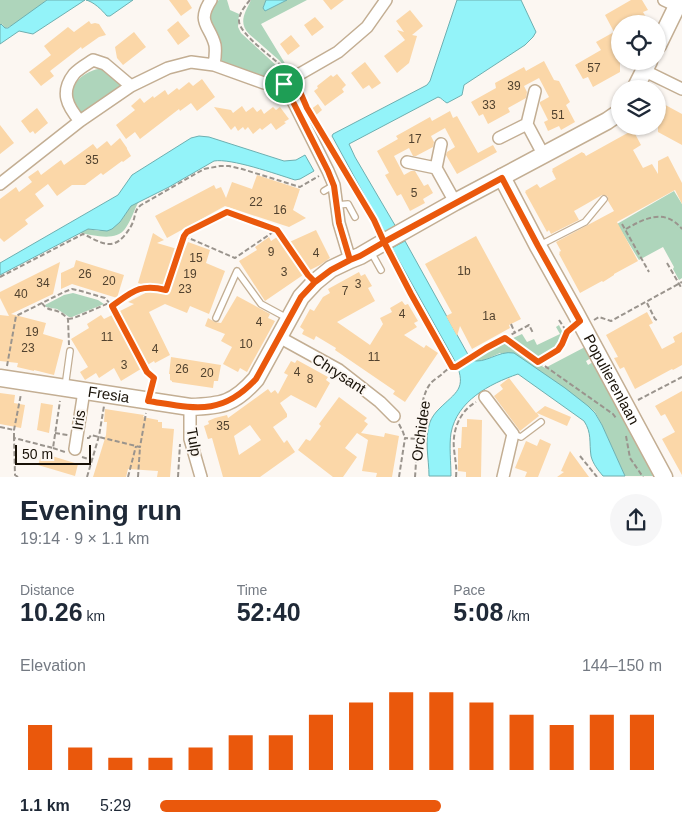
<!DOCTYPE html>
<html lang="en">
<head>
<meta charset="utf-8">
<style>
	body { margin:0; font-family:Helvetica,sans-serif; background:#f6f6f7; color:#1f2937; height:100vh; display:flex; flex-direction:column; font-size:19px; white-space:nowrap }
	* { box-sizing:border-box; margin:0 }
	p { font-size:16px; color:#747a83 }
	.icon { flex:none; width:28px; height:28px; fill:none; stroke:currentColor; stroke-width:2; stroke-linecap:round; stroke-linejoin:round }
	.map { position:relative; height:477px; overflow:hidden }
	.details { display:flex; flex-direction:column; background:#fff; flex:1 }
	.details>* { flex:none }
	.controls { position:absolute; left:611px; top:15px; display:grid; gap:10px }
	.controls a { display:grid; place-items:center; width:55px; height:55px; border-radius:50%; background:#fff; box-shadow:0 1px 4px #0004; font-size:25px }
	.scale { position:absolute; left:15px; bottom:12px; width:76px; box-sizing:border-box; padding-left:5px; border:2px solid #181107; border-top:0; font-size:14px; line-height:18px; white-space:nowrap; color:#181107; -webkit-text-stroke:4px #fcf7f2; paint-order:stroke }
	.pin { position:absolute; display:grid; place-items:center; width:42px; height:42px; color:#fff; margin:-21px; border:2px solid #fff; border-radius:50%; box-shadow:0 1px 5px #0007 }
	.round { display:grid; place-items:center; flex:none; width:52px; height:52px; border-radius:26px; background:#f6f6f7 }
	.summary { display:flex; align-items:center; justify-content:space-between; height:85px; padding:0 20px }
	h1 { font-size:28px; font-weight:600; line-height:38px }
	.metrics { display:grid; grid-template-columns:repeat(3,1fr); gap:8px; height:85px; padding:5px 20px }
	.metrics div { display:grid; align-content:center }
	.metrics b { font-size:25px; font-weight:600 }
	.metrics small { font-size:14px; font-weight:400 }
	.metrics p { font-size:14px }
	.chart { height:140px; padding:10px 20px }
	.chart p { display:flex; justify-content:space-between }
	.chart svg { width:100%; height:90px; margin-top:5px; stroke:#ea580c; stroke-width:6 }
	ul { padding:0 20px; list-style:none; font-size:16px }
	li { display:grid; grid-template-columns:80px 60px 1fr; align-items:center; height:38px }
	li i { height:12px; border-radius:6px; background:#ea580c }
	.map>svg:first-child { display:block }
	.green { fill:#aed5bb }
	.water { fill:#93f3f9; stroke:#6eafb0 }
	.building { fill:#fbd7a8; fill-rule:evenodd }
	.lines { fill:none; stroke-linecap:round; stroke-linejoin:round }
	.lane-casing { stroke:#c3ae93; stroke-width:8 }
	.street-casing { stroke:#c3ae93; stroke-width:14 }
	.secondary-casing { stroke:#c3ae93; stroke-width:19 }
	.path { stroke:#9a948d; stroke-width:2; stroke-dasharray:5 2.5; stroke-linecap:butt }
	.lane { stroke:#fff; stroke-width:5.5 }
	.street { stroke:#fff; stroke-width:11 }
	.secondary { stroke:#fff; stroke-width:16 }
	.route-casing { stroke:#fff; stroke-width:10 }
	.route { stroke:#ea580c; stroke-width:6 }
	.labels { text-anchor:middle; stroke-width:4; stroke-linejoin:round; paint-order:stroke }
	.number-label { font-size:12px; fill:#51422f }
	.street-label { font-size:15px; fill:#181107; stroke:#fcf7f2 }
</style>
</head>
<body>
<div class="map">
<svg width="682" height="477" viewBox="0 0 682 477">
	<rect width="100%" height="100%" fill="#fcf7f2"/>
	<path class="green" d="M 0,0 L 47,0 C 36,8 17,26 5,28 L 2,24 L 0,25 Z
		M 219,0 L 227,0 L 230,10 L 239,14 L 238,27 L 241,33 L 278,67 L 282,73 L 283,79 L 274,84 L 222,64 L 221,56 L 208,17 L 212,4 Z
		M 251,0 L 266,0 L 263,8 L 265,11 L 287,0 L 307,0 L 261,24 L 292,75 L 290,74 L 280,61 L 249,34 C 238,22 245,13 251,0 Z
		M 98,69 L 103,69 L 123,86 L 78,117 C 76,111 72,105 72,98 C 69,83 85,72 98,69 Z
		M 674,191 L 682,204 L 682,278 L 679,280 L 673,269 L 674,267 L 663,247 L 639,260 L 617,224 Z
		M 139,201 C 134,210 131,221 125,229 C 115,242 94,235 80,233 L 88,229 L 99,231 L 120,222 L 131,206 Z
		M 73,293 L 98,300 L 104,304 L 72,317 L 69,317 L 57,309 L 46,307 L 45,305 L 64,295 Z
		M 559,325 L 563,333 L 558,347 L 537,358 L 511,339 L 522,334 L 527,342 L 534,339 L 537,345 L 560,334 L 556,327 Z
		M 506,343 L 545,368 L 585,347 L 591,358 L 586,361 L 588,365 L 593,362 L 656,476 L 625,476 L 602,425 L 595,412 L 588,406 L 500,353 L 480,362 L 471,360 L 501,344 Z"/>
	<path class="water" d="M 47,0 L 85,0 L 33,34 L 19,31 L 0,44 L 0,25 L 1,24 L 5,28 L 8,28 Z
		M 86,0 L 133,0 L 110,16 L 107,16 C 102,10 94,2 86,0 Z
		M 266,0 L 287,0 L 265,11 L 263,8 Z
		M 457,0 L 521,0 L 536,32 L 533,37 L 525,45 L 464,85 L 462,95 L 447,103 C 443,101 442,98 438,97 L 349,144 L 355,157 L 396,227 L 385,233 L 332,136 L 333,134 L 427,85 L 430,81 Z
		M 199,136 L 209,137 L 284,161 L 296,160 L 305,155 L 314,171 L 300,179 L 295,180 C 276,174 231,158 214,161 L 169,187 L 131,206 L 120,222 L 112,229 L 107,231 L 88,229 L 0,275 L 0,263 L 118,195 L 132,175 L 191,138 Z
		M 405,241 L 471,360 C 485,365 498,350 514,353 L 565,388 L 588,406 L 595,413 L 602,425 L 625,476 L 603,476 C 598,470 593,464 591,456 C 589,442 592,433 584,421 L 518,374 C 489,384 457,401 451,433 C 449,445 451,464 451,476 L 429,476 C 429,459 424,439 430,422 C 432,417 435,413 439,409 C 456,392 467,389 456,363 L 392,248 Z"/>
	<path class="building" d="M 169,0 L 187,0 L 192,8 L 181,16 Z
		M 323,0 L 344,0 L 331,10 Z
		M 631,0 L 642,0 L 648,10 L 643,12 L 650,24 L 620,24 L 620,72 L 593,87 L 588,77 L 583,79 L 575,65 L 601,50 L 596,42 L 614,32 L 605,15 Z
		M 410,10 L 423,26 L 412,35 L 417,36 L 409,63 L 397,73 L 384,56 L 405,40 L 397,30 L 404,32 L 396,21 Z
		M 315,17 L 324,27 L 312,36 L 304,25 Z
		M 89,21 L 91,24 L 95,23 L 99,24 L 106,35 L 99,37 L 82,49 L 81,47 L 50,71 L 54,76 L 41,86 L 29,72 L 51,55 L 44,46 L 68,27 L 74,32 Z
		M 178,21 L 190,36 L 178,45 L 167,30 Z
		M 134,32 L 146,47 L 123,65 L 117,58 L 115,47 Z
		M 291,35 L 300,46 L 288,55 L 280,44 Z
		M 544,61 L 554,80 L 559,81 L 570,102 L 566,105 L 575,122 L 561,130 L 559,126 L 548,131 L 544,122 L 548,120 L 540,104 L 540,102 L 549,97 L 539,78 L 524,86 L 527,92 L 526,98 L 508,108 L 510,112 L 488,124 L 483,114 L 479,116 L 471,102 L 496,88 L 495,83 L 524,67 L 526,71 Z
		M 365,62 L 381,83 L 372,89 L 369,85 L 363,89 L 351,73 Z
		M 337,74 L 346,85 L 342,89 L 344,92 L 325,106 L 314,91 L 318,88 L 317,86 L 331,75 L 333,77 Z
		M 202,79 L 215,97 L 197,111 L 191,103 L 180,111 L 179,109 L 140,139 L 135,132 L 126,139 L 116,125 L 135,110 L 131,106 L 140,98 L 144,103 L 153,96 L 154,98 L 165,90 L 168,95 L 177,88 L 179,90 L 189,82 L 193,86 Z
		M 658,101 L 682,114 L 682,145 L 658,132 Z
		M 318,104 L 322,110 L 315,116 L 310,110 Z
		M 242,106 L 246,112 L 253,107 L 257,112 L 261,109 L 264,114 L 273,107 L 276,110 L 280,107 L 289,119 L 284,122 L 286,123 L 276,130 L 271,123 L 262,130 L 260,128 L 253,134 L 248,127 L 245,130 L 243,127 L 238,131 L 235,126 L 231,130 L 214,107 L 231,110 L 233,113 Z
		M 37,108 L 48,123 L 35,134 L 33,131 L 30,133 L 21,121 Z
		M 450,111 L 453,118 L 457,116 L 478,153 L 493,145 L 497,152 L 457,174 L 446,155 L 447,152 L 455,147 L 445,128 L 431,136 L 434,142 L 433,147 L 416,156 L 413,156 L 409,148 L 394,156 L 404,175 L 411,171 L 415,171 L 424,186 L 428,184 L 433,193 L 423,199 L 425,203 L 410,211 L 401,194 L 397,196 L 385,175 L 389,173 L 377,151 L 398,139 L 396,136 L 405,131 L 430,117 L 432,121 Z
		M 0,125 L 14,143 L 0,154 Z
		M 633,130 L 641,145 L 633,150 L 643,168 L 652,164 L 658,174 L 658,161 L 668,156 L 682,183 L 682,204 L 675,190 L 617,222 L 638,261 L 614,274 L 614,275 L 603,282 L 602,281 L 580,293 L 559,254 L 560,253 L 559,252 L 561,251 L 556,242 L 614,211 L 608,201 L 608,197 L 605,195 L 602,195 L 574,211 L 579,220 L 551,234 L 549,230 L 547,232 L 525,192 L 526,192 L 525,191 L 537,184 L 540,188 L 556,179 L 552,171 L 553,170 L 552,169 L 582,152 L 583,153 L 584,153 L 586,156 Z
		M 120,138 L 127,148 L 127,149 L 131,156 L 123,162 L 122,161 L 103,175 L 101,173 L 85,185 L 72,185 L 57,196 L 48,184 L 35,194 L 44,206 L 25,220 L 28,224 L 4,242 L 0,238 L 0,199 L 16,187 L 19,192 L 32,182 L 28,177 L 38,170 L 41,175 L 61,160 L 64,165 L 93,144 L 97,149 L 107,141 L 111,146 Z
		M 257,175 L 300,189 L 293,210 L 306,218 L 289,227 L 225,206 L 167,238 L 155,216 L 214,185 L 216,189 L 221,187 L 226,198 L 232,182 L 252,189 Z
		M 316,230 L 330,258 L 320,265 L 302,274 L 303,275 L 265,301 L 239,261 L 257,250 L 255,247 L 269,237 L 271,241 L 280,235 L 285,244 Z
		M 153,233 L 164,240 L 157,243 L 184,251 L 188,242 L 210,250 L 206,263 L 225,271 L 209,314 L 190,306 L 187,313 L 165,304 L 149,312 L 170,355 L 155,363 L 154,361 L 121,381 L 114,368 L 99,378 L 96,373 L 85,380 L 80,372 L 88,367 L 71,339 L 89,328 L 87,324 L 101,315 L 104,319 L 134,304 L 128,302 L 155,288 L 138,283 Z
		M 476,236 L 521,319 L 509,325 L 510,328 L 472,349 L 460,326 L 457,336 L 446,316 L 452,313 L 425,264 Z
		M 76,260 L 124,275 L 117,298 L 72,284 L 61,289 L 61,273 L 74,267 Z
		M 60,262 L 53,294 L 11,314 L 46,323 L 43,334 L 63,340 L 54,375 L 34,370 L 34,371 L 17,367 L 18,363 L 0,361 L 0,315 L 9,316 L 0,298 L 0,292 Z
		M 359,272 L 361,276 L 365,274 L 372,286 L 368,288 L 375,301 L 337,322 L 370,345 L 383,324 L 380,318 L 392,312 L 390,308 L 402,301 L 405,305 L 408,304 L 418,321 L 414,323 L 417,327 L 404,335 L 424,348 L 426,345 L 438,353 L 405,402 L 393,394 L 395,391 L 335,350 L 336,348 L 316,336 L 314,340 L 302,334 L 304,330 L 300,327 L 310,309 L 314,311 L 323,297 L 330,293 L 328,289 Z
		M 237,296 L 270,314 L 268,318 L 275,321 L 247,372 L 240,368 L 238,372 L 223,364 L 232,347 L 221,341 L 225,334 L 205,326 L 208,318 L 215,322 L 221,323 Z
		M 647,312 L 653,323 L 649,325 L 662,349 L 675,342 L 673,337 L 682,332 L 682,365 L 673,370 L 672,369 L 635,389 L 624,367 L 620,369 L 614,358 L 618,357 L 606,335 Z
		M 171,357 L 221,365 L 218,381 L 214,381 L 213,388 L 172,382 L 172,381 L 170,380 L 170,374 L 169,374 Z
		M 297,360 L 328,377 L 326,380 L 330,383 L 316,408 L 291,395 L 280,403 L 287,414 L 287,417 L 273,427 L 284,443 L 287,440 L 295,452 L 260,477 L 223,477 L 212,438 L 208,439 L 204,426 L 209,424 L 208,421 L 215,418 L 227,415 L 228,418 L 268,389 L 271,393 L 275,390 L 278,394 L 288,375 L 284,373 L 291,361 L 295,363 ZM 250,425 L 261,440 L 239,455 L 234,436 Z
		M 509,378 L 536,413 L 545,406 L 571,417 L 567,426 L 537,413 L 539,416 L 520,431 L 494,396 L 503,389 L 500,385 Z
		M 682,391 L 682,475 L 662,439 L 675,432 L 665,414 L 661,416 L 655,406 Z
		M 0,393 L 15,395 L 14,403 L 25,405 L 21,428 L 0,424 Z
		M 339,397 L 367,418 L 364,421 L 368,424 L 361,433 L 384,437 L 385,433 L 399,436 L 392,477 L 376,477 L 377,473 L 362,471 L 368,440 L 357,433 L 345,448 L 357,457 L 343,477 L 333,477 L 298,450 L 306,439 L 310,441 L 321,426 L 319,424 Z
		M 41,403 L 53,405 L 49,433 L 37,430 Z
		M 105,409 L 144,415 L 143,417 L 158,420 L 158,422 L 162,422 L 162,428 L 174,429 L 170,477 L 157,477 L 158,471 L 128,469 L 126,477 L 93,477 L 106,435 L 107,422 L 104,422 Z
		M 467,419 L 482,420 L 481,477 L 466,477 L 466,472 L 458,471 L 458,448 L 461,448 L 462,427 L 467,427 Z
		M 540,439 L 551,444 L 538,477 L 525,477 L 527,472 L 515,468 L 526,441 L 537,446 Z
		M 570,451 L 589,477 L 557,477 L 564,472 L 561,471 Z
		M 42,453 L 78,464 L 75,476 L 38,465 Z"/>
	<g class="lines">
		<g class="lane-casing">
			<path id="lane" d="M 324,191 L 334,185
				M 337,205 L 348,204 L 355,217
				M 540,245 L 585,222 L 604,199
				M 371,252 L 381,270
				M 216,318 L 237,271 L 261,304 L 287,318
				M 65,387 L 70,351
				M 513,434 L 521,437 L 541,422"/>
		</g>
		<g class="street-casing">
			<path id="street" d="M 211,0 C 196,23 210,25 215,45 C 216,52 215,59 214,65
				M 664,0 L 677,6
				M 645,71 L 682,89
				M 284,83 L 328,171 L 334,185 L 339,223 L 350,260
				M 535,91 L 527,124 L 543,154
				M 80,121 C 67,106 60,92 74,74 C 78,69 87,64 93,60 L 105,64 L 131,86
				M 499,138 L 527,124
				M 407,162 L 436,168 L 455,202
				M 436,168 L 441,144
				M 0,184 L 80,121 L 131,86 L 168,68 L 191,62 L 214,65 L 264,83 L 284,83 L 338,52 L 367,27 L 386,0
				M 279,337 L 339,370 L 380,402 L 394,416
				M 485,397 L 513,434 L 503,477
				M 190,407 L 190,439 L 201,477
				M 75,449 L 84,391"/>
		</g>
		<g class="secondary-casing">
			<g id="secondary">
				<path d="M 658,45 L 677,6 L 682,1"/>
				<path d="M 635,89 L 649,61"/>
				<path id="s1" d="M 502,177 L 538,246 L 575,312 L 664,477"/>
				<path id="s2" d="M 0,378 L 190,407 C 222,406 234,404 256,379 L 301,297 L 315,282 L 331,269 L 350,260 L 360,256 L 384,242 L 455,202 L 607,121 L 620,112"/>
			</g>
		</g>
		<path class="path" d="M 250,0 C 245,6 239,13 239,21 C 239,34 275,59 285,69
			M 322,133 L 379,231
			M 622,224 L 649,272
			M 626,229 C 645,218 665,208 682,229
			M 184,236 L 235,258 L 276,230
			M 390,253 L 411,293 L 452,367
			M 667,263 L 682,289
			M 0,277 L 83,234 C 99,241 111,252 125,235 C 128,231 131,227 133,222 C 136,214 134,211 141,205 L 204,169 L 220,166 L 229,166 L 242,169 L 300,187 L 319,176
			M 42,303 C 48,312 53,308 61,313 C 63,314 66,317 68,319 L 69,345
			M 647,303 L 655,319 L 658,321
			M 113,305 C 133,291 140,283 166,290 L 184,236 L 187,232 L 227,212 L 277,230 L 306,273
			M 68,319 L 74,318 L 109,303
			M 559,320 L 567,332
			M 594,320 L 599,317 L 611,321 L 682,282
			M 511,324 L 515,333
			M 505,338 L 529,325 L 533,333
			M 538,361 C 545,358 555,354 560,348 C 564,342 564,334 570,329
			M 7,366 L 16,316 L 64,292 L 72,289 L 81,291 L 105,298 L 112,306 L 147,372 L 154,378 L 151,389
			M 638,400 L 682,377
			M 399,424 L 403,432 L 405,438
			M 0,427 L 14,430
			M 55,433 L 68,435
			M 626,436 L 630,458 L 643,477
			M 14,438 L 14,430 L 21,394
			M 87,438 L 89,438 L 91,435 L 140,447 L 146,413
			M 53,448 L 65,452
			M 580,456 L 597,477
			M 82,457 L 92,460
			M 18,477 L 15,475 L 14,438 L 53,448 L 60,401
			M 87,477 L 99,436 L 104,406
			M 128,477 L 136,446
			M 138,477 L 140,447
			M 178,477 L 180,444
			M 399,477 L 405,438 L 418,439
			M 415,477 C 417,454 417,401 430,384 C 433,380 439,377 442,374 C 446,370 450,367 456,367 L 486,348 L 505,338 L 613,414 L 616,418
			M 456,477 C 457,467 455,459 454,449 C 452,430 460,411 476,402"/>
		<use href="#lane" class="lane"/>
		<use href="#street" class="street"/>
		<use href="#secondary" class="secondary"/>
	</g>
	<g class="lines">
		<g class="route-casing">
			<path id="route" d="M 284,84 L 328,171 L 334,186 L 339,223 L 350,260 L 331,270 L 315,282 L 308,275 L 277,230 L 227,212 L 187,232 L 184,236 L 166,290 C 140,283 132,292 112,306 L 147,372 L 154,378 L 148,401 C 194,408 221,417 256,379 L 301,297 L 315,282 L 331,270 L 350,260 L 360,256 L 384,242 L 411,294 L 452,367 L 456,367 L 486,348 L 505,338 L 538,362 L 558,350 L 562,344 L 567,332 L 580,321 L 538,246 L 502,178 L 384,242 L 374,220 L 307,108 L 294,78 L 284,84"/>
		</g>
		<use href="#route" class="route"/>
	</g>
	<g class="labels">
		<g class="number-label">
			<text x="594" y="72">57</text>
			<text x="514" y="90">39</text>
			<text x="489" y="109">33</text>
			<text x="558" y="119">51</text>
			<text x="415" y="143">17</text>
			<text x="92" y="164">35</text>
			<text x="414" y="197">5</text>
			<text x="256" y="206">22</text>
			<text x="280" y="214">16</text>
			<text x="271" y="256">9</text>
			<text x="316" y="257">4</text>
			<text x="196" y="262">15</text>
			<text x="464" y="275">1b</text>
			<text x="284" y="276">3</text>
			<text x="85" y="278">26</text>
			<text x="190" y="278">19</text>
			<text x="109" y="285">20</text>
			<text x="43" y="287">34</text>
			<text x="358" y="288">3</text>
			<text x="185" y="293">23</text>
			<text x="345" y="295">7</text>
			<text x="21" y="298">40</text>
			<text x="402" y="318">4</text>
			<text x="489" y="320">1a</text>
			<text x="259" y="326">4</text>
			<text x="32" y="336">19</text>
			<text x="107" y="341">11</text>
			<text x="246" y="348">10</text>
			<text x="28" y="352">23</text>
			<text x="155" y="353">4</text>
			<text x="374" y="361">11</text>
			<text x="124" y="369">3</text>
			<text x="182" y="373">26</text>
			<text x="297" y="376">4</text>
			<text x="207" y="377">20</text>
			<text x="310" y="383">8</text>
			<text x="223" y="430">35</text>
		</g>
		<g class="street-label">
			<text transform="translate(339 374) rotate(33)" y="5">Chrysant</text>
			<text dy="5" stroke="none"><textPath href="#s1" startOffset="230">Populierenlaan</textPath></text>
			<text dy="5" stroke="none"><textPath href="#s2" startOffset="110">Fresia</textPath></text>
			<text transform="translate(79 420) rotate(-81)" y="5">Iris</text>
			<text transform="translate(421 431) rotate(-82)" y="5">Orchidee</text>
			<text transform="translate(194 442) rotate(80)" y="5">Tulp</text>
		</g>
	</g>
</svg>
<div class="controls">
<a><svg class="icon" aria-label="locate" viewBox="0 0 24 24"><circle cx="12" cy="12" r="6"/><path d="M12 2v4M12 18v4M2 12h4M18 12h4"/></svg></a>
<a><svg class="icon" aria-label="layers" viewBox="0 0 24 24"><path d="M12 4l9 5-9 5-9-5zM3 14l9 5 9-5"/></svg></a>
</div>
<div class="scale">50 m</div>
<div class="pin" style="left:284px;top:84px;background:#1e9e55"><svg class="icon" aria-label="arrive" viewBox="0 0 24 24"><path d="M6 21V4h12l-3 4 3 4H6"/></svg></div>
</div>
<section class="details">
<div class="summary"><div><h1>Evening run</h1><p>19:14 · 9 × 1.1 km</p></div><a class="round"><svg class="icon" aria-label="share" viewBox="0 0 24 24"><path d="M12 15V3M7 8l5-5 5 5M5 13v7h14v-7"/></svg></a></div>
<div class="metrics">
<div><p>Distance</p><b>10.26<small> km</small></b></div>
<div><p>Time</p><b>52:40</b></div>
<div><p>Pace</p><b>5:08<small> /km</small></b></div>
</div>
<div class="chart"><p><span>Elevation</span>144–150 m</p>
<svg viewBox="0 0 160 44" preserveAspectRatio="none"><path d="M5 44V22M15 44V33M25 44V38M35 44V38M45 44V33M55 44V27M65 44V27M75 44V17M85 44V11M95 44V6M105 44V6M115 44V11M125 44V17M135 44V22M145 44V17M155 44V17"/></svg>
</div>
<ul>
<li><b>1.1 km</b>5:29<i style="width:56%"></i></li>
</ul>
</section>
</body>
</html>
